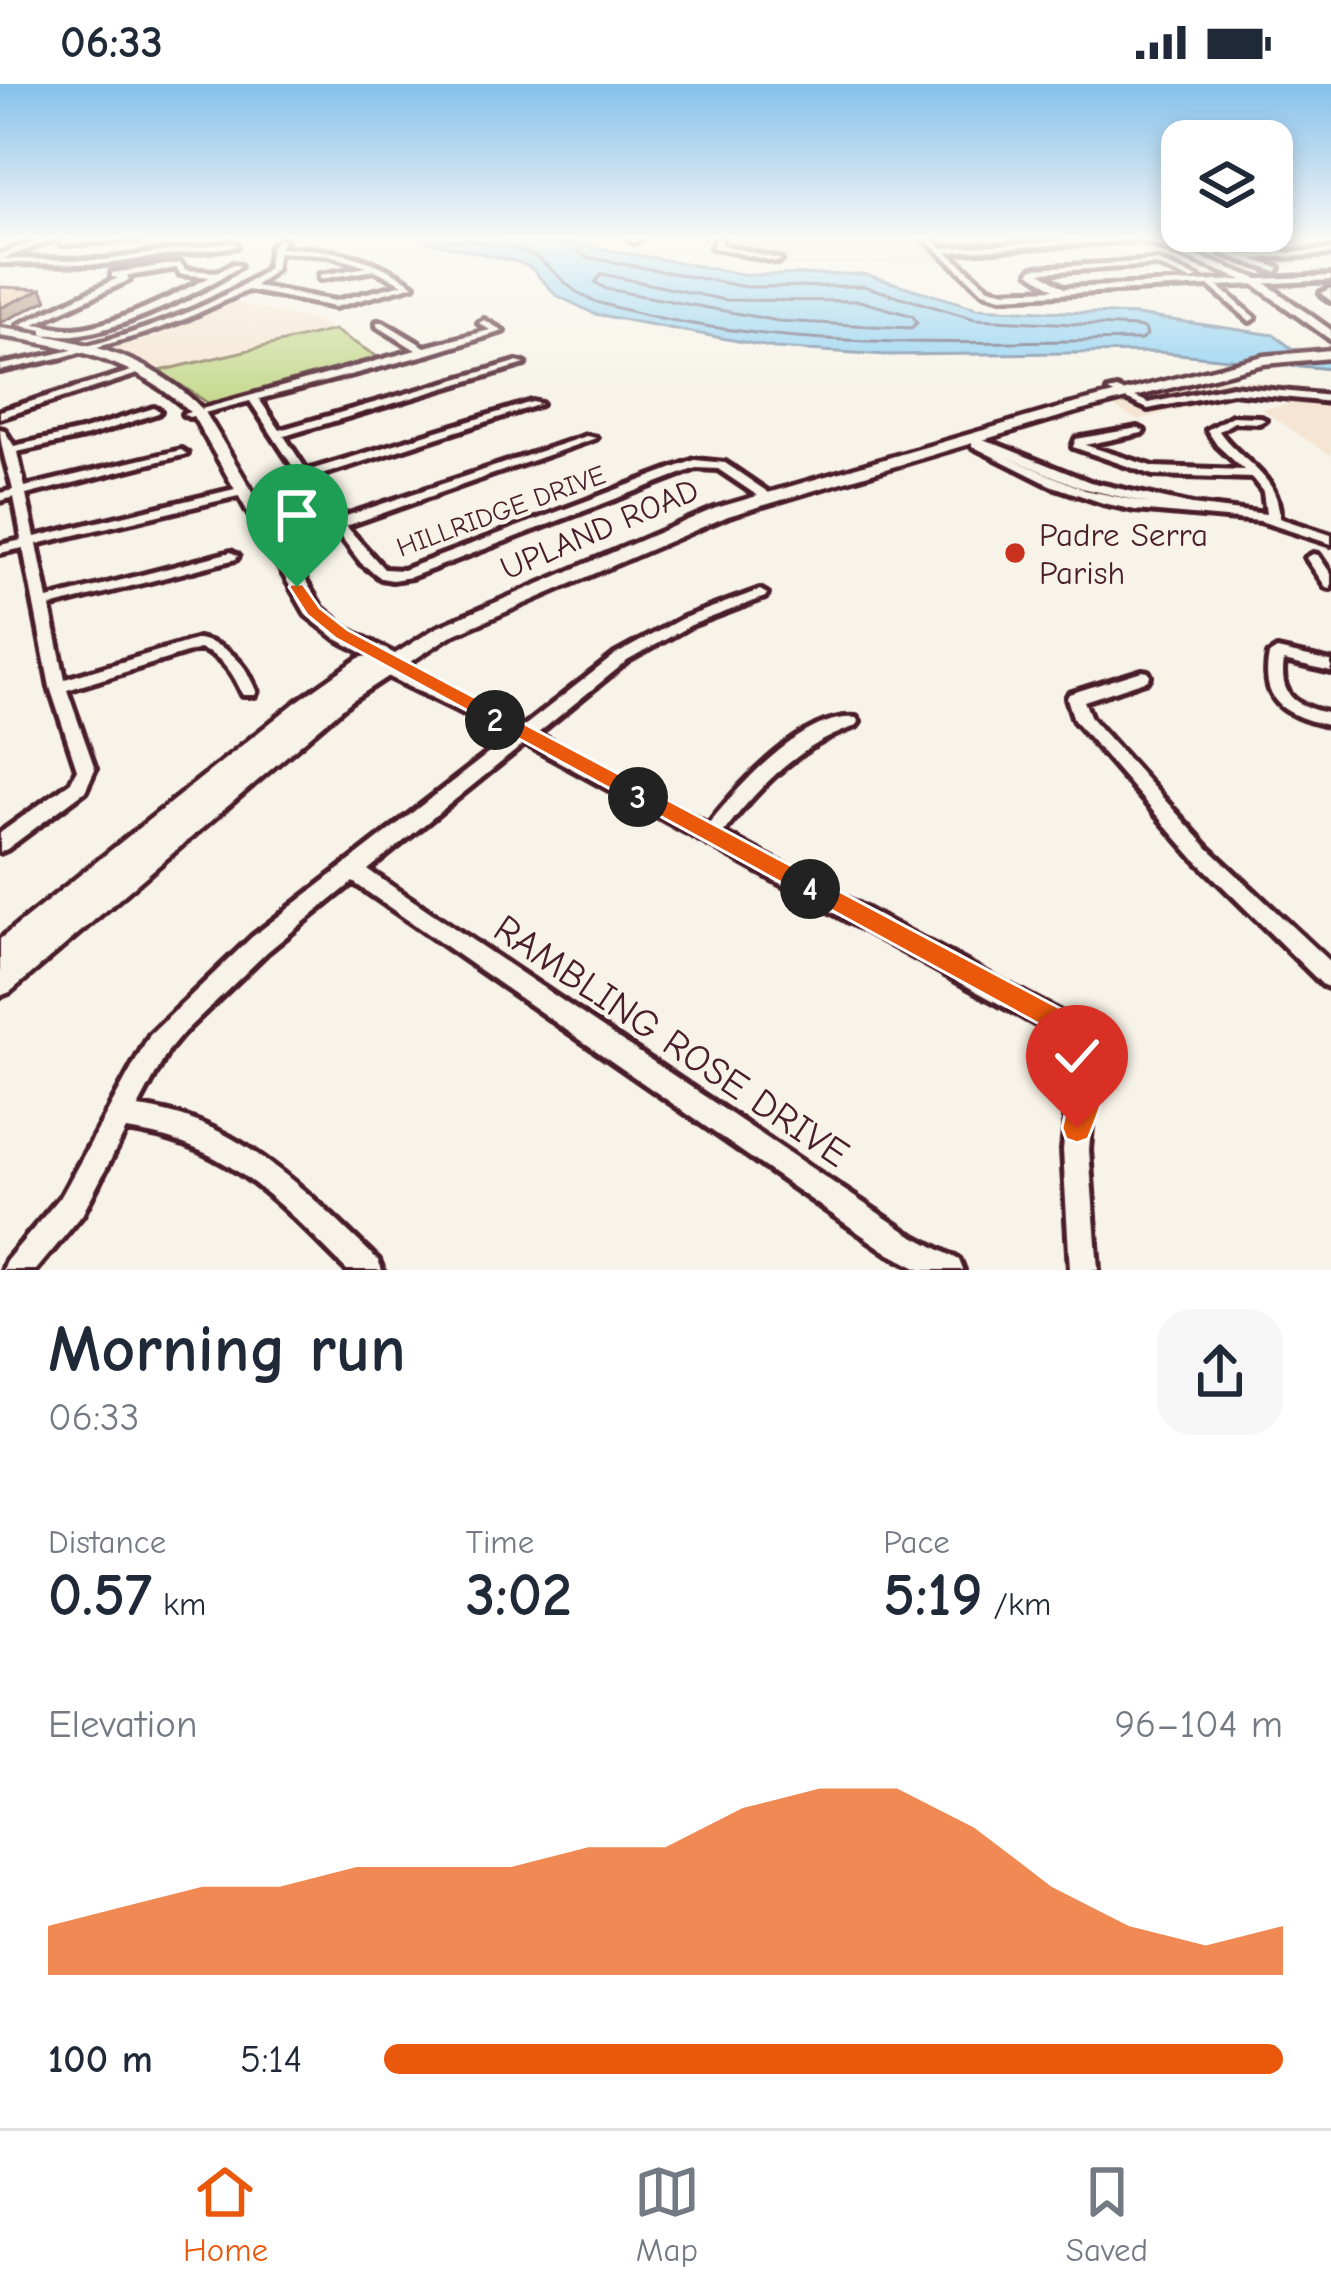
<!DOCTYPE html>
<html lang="en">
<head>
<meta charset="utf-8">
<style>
	body { margin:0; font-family:"Comic Neue",sans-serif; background:#f6f6f7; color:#1f2937; height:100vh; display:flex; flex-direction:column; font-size:45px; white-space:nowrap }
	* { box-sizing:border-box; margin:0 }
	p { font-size:39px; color:#747a83 }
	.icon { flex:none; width:66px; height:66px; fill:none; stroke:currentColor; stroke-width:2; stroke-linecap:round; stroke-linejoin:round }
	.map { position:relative; height:1186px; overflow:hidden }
	.details { display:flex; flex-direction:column; background:#fff; flex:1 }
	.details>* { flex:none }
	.tools { position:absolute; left:1161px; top:36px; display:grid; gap:24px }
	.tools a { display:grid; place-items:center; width:132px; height:132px; border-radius:24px; background:#fff; box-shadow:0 6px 18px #0003; font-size:60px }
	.pin { position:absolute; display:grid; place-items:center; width:102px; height:102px; color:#fff; margin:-123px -51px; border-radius:50% 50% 50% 0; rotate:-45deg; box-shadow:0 0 12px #0007 }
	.pin .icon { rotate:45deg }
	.km { position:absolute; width:60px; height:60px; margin:-30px; border-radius:50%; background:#222; color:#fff; font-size:33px; line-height:60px; text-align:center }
	.round { display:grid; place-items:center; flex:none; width:126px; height:126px; border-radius:36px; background:#f6f6f7 }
	.headline { display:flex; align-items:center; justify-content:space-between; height:204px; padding:0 48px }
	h1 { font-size:66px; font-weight:800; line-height:90px }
	.metrics { display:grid; grid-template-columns:repeat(3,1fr); gap:18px; height:204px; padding:12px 48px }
	.metrics div { display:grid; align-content:center }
	.metrics b { font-size:60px; font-weight:800 }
	.metrics small { font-size:33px; font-weight:400 }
	.metrics p { font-size:33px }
	.chart { height:336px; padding:24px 48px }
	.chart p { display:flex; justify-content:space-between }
	.chart svg { width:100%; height:216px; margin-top:12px; fill:#ea580c; opacity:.7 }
	ul { padding:0 48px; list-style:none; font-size:39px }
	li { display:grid; grid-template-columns:192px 144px 1fr; align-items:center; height:90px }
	li i { height:30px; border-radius:15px; background:#ea580c }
	.status { display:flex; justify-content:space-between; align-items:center; height:84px; padding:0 60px; background:#fff; direction:ltr }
	.status svg { height:33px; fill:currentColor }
	.dock { display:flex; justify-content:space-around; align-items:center; height:168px; border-top:3px solid #e0e1e3; background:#fff; font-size:33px; color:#747a83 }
	.dock a { display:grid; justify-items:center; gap:6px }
	.dock .selected { color:#ea580c }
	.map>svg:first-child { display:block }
	.built { fill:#f5e5d2 }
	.green { fill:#c5d88d; stroke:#887c5c; stroke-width:3 }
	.water { fill:#90d1f2; stroke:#748aa2; stroke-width:3 }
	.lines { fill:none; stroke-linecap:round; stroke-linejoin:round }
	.shore { stroke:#66667b; stroke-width:3 }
	.minor-casing { stroke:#4a1f2b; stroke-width:10 }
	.major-casing { stroke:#4a1f2b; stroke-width:9 }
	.minor { fill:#f7f3e8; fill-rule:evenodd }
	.major { fill:#f7f3e8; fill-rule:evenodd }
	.shaded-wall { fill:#a88a70; stroke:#4a1f2b; stroke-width:3 }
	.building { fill:#f0c5a0; stroke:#4a1f2b; stroke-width:3 }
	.route { fill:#ea580c; stroke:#fff; stroke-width:3 }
	.poi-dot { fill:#c8321e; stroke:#f7f3e8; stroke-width:4.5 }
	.labels { text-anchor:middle; stroke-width:9; stroke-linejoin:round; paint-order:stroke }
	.far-street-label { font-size:27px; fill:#4a1f2b; stroke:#f7f3e8 }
	.street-label { font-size:33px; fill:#4a1f2b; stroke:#f7f3e8 }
	.poi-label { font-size:33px; fill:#4a1f2b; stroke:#f7f3e8; text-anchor:start }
	.near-street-label { font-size:39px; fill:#4a1f2b; stroke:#f7f3e8 }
</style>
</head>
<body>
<div class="status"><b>06:33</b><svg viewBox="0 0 49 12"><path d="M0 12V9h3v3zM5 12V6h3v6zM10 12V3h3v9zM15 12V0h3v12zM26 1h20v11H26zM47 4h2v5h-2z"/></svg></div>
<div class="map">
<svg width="1331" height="1186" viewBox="0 0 1331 1186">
	<rect width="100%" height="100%" fill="#f7f3e8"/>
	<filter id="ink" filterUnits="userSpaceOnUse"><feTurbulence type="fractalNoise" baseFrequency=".00833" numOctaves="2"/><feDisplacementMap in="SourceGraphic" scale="24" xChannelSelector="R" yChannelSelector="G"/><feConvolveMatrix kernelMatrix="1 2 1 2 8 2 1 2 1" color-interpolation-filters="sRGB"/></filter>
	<g filter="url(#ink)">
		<path class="built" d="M 756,155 L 920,155 L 945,177 L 790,183 L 783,179 L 788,175 L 767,170 L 777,163 L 752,158 Z
			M 228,217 L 320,238 L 334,246 L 160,287 L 105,265 Z
			M 1208,296 L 1250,296 L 1331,311 L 1331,372 L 1261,325 L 1288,321 L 1277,312 L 1237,310 L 1138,336 L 1112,322 Z"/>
		<path class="green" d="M 334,246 L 381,275 L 209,320 L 160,287 Z"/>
		<path class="water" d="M 418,155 L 572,159 L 747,191 L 864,190 L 976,224 L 1137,231 L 1274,251 L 1291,264 L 1331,272 L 1331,285 L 1158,268 L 886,271 L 775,264 L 595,230 L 556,211 L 530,183 L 518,178 Z"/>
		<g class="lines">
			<path class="shore" d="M 466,155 C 486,160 519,162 537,174 C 562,191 568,210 603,220 C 777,269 963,258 1141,256 L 1147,251 L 1145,245 L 1136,243 L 975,235 L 863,202 L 746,203 L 586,173 L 577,166 L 575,155
				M 602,190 L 725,216 L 860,217 L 913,232 L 917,239 L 911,244 L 778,237 L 606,205 L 595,198 Z"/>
			<g class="minor-casing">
				<path id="minor" d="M 74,155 L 142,155 L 64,160 L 60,158 Z
					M 278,155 L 285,155 L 279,164 C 327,163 375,173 414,201 L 335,223 L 248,206 L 187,234 L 146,249 L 63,273 L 0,287 L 0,281 C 82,267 200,235 267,185 L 271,163 ZM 278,168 L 329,171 L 367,183 L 320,191 L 320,195 L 375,186 L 403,200 L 335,217 L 255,202 L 275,186 Z
					M 640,155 L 634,158 L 630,156 L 631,155 Z
					M 716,155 L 723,155 L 720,160 L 781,176 L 777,178 L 712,163 Z
					M 925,155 L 933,155 L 942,164 L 1099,155 L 1151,155 L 947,168 L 989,204 L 1001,207 L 1054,205 L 1030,188 L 1033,184 L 1157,177 L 1198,194 L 1191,196 L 1156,181 L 1041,188 L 1064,204 L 1331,192 L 1331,196 L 1218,202 L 1253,232 L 1255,234 L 1250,237 L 1209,202 L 1001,213 L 983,208 Z
					M 234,158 L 237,162 L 104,180 L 0,179 L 0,175 L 104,176 Z
					M 1224,165 L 1241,171 L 1331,166 L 1331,170 L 1252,175 L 1279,184 L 1276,188 L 1221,169 Z
					M 180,179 L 186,186 L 218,188 L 233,180 L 240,182 C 204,207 119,247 74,251 C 64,252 55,250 45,251 L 42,250 L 42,246 L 19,241 L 118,194 L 112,193 L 112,189 ZM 177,184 L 180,190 L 210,193 C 171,212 116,242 73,245 C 60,246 47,241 34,240 L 129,196 L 127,192 Z
					M 1331,204 L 1331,217 L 1321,209 Z
					M 484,236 L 503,247 L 429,270 L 259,315 L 280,346 L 516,278 L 525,280 L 284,352 L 307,387 L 532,318 L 541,320 L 312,394 L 340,434 L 586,352 L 596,354 L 346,442 L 384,485 L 403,486 L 695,376 L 725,379 L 775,413 L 769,417 L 764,416 L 718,385 L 696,384 L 411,493 L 392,496 L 381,494 L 361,479 L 326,433 L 250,317 L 189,333 L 183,330 L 416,266 L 377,242 L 377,238 L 383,238 L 425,263 L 490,246 L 479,239 Z
					M 141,284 L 150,286 L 0,334 L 0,327 Z
					M 1232,302 L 1331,312 L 1331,318 L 1232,308 L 1148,325 L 1108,307 L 1117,305 L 1149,319 Z
					M 154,324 L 160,327 L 158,329 L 88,352 L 17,368 L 25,403 L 181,366 L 187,370 L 26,411 L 35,453 L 243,403 L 249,407 L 247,410 L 37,460 L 48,515 L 231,468 L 238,472 L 236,475 L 50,523 L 65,595 L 198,555 C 228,561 246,579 257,607 L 255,611 L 243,611 C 233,589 223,572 199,565 L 67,606 L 95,685 L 85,707 L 7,765 L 0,768 L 0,749 L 71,698 L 77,685 L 50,603 L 23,464 L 0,469 L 0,461 L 22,456 L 14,413 L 0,417 L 0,409 L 13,406 C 9,387 0,363 0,345 L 4,346 L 14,362 L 81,347 Z
					M 1232,332 L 1259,333 L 1265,336 L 1259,339 L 1234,338 L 1219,347 C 1240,378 1281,392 1279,434 L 1331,451 L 1331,460 L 1260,437 L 1135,426 L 1103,419 L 1050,401 L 972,362 L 972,356 L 978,353 L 1090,398 L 1192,421 L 1266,430 L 1263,408 L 1252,394 L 1153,391 L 1073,363 L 1076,355 L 1138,344 L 1144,347 L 1142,349 L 1085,361 L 1154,383 L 1244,386 L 1217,361 L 1207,346 ZM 1005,372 L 1082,404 L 1152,420 L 1085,406 Z
					M 1313,470 L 1318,471 L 1331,490 L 1331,504 L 1326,503 L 1306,474 Z
					M 760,506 L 767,510 L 765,513 L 691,541 L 627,577 L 537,650 L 708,741 C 738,703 803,629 856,634 L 859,638 L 856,642 C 799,661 759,702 723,749 L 1081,940 L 1106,984 L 1106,1005 L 1092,1030 L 1089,1066 L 1098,1186 L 1070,1186 L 1063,1066 L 1067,1027 L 1081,1002 L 1082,986 L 1065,956 L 525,659 L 368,786 L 908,1149 L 959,1176 L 963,1186 L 920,1186 L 888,1169 L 353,798 L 268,867 L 184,948 L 168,967 L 138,1023 C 239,1035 308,1109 378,1176 L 382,1186 L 347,1186 C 278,1118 228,1059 126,1046 L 82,1131 L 36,1186 L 3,1186 L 7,1176 L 62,1111 L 150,951 L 252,853 L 511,652 L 377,587 L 375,583 L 377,579 L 389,579 L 523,643 L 615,571 L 681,535 Z
					M 1277,566 L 1331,578 L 1331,588 L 1284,577 C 1278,614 1299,623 1331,630 L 1331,642 C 1289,632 1259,621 1269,571 Z
					M 1142,587 L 1148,588 L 1150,592 L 1148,596 L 1084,617 L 1091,634 L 1208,764 L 1331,879 L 1331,904 L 1323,901 L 1194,774 L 1074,636 L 1067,614 L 1069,610 Z"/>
			</g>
			<g class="major-casing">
				<path id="major" d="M 41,155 L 55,155 L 0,176 L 0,170 Z
					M 1138,155 L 1152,155 L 1261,196 L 1331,246 L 1331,256 L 1253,200 Z
					M 0,244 C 75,255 152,270 205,328 L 322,524 L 349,546 L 395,570 L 436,544 L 716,424 L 1066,322 L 1264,272 L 1331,266 L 1331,274 L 1264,280 L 1076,328 L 728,432 L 450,552 L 351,617 L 10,908 L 0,912 L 0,855 L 295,619 L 359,574 L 368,572 L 335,554 L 307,532 L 192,330 C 138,278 73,262 0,252 Z"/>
			</g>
			<use href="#minor" class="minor"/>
			<use href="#major" class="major"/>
		</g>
		<path class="shaded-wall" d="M 42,205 L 47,216 L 0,239 L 0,224 Z"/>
		<path class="building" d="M 0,203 L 1,203 L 42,205 L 0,224 Z"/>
	</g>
	<linearGradient id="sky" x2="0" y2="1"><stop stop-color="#85c0ec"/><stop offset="0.48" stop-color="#fbfaf5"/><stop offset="1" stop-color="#fbfaf5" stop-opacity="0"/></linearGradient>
	<rect width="1331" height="321" fill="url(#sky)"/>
	<path class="route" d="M 291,500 L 303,500 L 320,524 L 348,546 L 1067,928 C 1118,971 1112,998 1088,1055 L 1077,1059 L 1066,1055 L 1062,1044 C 1071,992 1097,989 1048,945 L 335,554 L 307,531 L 289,503 Z"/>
	<circle class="poi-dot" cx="1015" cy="469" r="12"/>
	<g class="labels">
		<g class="far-street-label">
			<text transform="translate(501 427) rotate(-20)" y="9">HILLRIDGE DRIVE</text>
		</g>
		<g class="street-label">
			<text transform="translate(599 444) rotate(-23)" y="12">UPLAND ROAD</text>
		</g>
		<g class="poi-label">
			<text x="1039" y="462">Padre Serra<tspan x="1039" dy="38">Parish</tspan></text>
		</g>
		<g class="near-street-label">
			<text transform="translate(672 956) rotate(34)" y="14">RAMBLING ROSE DRIVE</text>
		</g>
	</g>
</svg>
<div class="tools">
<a><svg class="icon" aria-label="layers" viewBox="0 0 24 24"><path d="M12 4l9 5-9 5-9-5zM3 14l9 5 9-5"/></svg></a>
</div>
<div class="pin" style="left:297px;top:503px;background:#1e9e55"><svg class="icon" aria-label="arrive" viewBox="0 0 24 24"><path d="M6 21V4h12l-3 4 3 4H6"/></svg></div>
<div class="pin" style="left:1077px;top:1044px;background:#d93025"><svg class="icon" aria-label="check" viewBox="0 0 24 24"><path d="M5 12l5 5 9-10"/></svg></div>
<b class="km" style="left:495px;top:636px">2</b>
<b class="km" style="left:638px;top:713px">3</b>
<b class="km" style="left:810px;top:805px">4</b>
</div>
<section class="details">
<div class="headline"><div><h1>Morning run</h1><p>06:33</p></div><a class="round"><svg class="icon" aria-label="share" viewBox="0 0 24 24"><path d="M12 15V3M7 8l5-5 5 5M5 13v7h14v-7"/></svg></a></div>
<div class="metrics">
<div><p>Distance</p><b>0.57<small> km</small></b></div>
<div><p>Time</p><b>3:02</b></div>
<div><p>Pace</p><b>5:19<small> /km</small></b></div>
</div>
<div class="chart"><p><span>Elevation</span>96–104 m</p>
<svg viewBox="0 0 160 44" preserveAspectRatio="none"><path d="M0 44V34L10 30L20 26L30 26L40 22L50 22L60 22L70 18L80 18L90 10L100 6L110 6L120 14L130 26L140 34L150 38L160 34V44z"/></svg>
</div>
<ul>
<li><b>100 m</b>5:14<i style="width:100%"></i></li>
</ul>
</section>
<nav class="dock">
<a class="selected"><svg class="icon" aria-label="home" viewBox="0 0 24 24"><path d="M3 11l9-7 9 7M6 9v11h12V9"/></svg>Home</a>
<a><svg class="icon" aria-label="map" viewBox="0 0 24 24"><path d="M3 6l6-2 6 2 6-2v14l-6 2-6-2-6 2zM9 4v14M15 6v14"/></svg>Map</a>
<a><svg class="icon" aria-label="saved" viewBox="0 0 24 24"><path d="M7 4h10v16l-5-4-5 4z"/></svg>Saved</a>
</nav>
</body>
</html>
